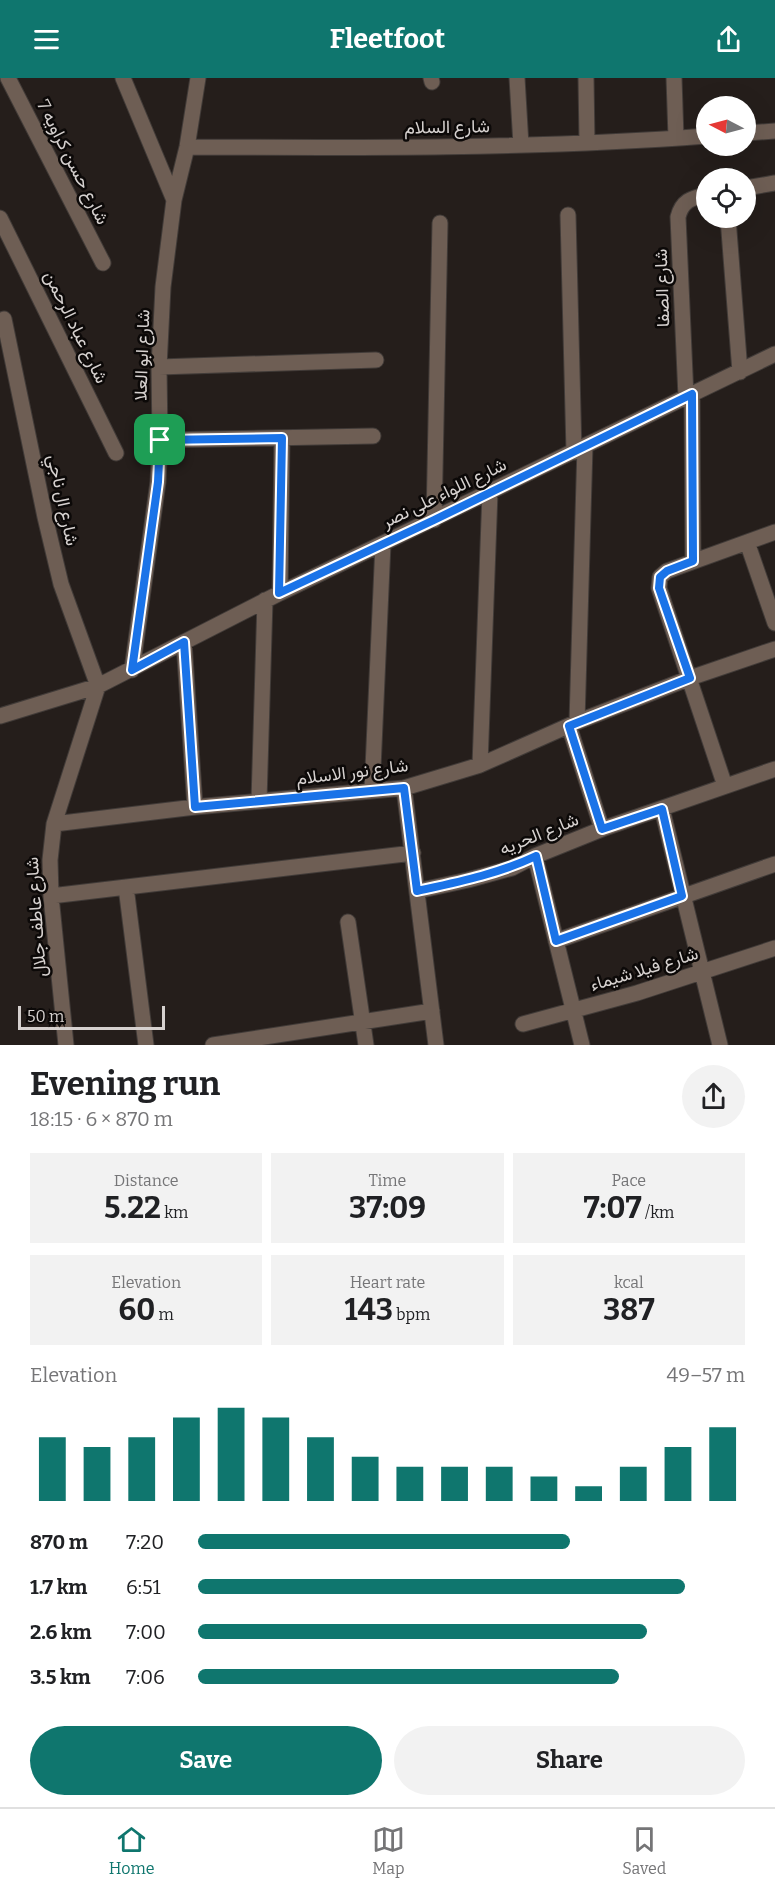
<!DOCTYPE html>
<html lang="en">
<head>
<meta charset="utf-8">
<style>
	body { margin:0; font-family:Bitter,Vazirmatn,serif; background:#f2f2f2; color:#202124; height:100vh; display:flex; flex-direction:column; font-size:22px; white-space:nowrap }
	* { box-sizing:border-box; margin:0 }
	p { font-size:20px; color:#757577 }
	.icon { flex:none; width:33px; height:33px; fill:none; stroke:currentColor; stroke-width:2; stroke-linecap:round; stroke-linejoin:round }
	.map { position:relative; height:967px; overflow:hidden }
	.details { display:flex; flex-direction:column; background:#fff; flex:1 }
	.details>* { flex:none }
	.needle { width:39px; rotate:276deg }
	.buttons { position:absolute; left:696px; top:18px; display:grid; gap:12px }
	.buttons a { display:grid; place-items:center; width:60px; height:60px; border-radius:50%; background:#fff; box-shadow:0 6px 24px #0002; font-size:30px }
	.scale { position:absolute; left:18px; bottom:15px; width:147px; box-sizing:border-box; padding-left:6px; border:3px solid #d6d1cf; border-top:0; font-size:16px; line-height:21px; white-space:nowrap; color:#d6d1cf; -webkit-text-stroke:4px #0c0908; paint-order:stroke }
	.pin { position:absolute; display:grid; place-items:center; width:51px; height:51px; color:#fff; margin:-26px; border-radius:12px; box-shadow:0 3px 9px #0006 }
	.round { display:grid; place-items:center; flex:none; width:63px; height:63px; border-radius:32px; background:#f2f2f2 }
	.overview { display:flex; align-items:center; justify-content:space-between; height:102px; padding:0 30px }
	h1 { font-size:33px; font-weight:700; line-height:45px }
	.figures { display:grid; grid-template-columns:repeat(3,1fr); gap:9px; height:102px; padding:6px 30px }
	.figures div { display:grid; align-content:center; border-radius:0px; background:#f2f2f2; text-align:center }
	.figures b { font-size:30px; font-weight:700 }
	.figures small { font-size:16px; font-weight:400 }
	.figures p { font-size:16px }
	.chart { height:168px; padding:12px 30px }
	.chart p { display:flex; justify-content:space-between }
	.chart svg { width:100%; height:108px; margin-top:6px; stroke:#0f766e; stroke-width:6 }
	.primary-button { display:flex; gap:12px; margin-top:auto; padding:12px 30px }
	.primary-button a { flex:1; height:69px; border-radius:36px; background:#0f766e; color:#fff; font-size:24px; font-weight:700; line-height:69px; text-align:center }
	.primary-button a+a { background:#f2f2f2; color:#202124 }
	ul { padding:0 30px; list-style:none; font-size:20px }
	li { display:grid; grid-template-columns:96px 72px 1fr; align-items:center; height:45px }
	li i { height:15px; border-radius:8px; background:#0f766e }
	header { display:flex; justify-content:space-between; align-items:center; height:78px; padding:0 30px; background:#0f766e; color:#fff; font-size:27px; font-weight:700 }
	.tabs { display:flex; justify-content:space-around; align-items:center; height:84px; border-top:2px solid #e0e0e0; background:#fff; font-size:16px; color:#757577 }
	.tabs a { display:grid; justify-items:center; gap:3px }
	.tabs .selected { color:#0f766e }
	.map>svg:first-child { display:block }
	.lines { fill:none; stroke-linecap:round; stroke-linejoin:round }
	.minor-casing { stroke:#413b38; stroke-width:17 }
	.minor { stroke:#6e5e54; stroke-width:15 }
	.route-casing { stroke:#fff; stroke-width:12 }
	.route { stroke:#1a73e8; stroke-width:8 }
	.labels { text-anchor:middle; stroke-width:5; stroke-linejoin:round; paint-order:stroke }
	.street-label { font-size:18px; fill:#d6d1cf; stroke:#0c0908 }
</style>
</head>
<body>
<header><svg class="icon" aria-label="menu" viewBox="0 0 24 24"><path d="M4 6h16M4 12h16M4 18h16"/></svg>Fleetfoot<svg class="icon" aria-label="share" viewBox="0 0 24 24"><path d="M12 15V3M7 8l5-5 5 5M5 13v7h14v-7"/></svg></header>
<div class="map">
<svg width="775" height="967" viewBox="0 0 775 967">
	<rect width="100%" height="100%" fill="#251e1b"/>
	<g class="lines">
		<g class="minor-casing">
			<path id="minor" d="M 8,0 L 103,185
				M 123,0 L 174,122
				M 431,0 L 432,4
				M 517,0 L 521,67
				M 586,0 L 587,64
				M 674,0 L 676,60
				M 746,55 L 775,53
				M 187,69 C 360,70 534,71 706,58
				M 746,110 L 775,105
				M 568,137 L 574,374
				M 0,140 L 116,375
				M 728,140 L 740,294
				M 4,241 L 45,439 L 61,506 L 98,608 L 54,746 L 50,782 L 51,818 L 66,967
				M 159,289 L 376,282
				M 692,316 L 693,483
				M 686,319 L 678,139 C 682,123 691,120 706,117
				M 160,362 L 373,358
				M 434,442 L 440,145
				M 747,464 L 775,545
				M 280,515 L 282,360
				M 184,564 L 195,729
				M 132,592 L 158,404 L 160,362 L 159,289 L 163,209 L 174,122 L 187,69 L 198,0
				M 0,638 L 98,608 L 280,515 L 775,276
				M 577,644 L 585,368
				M 569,648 L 602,751
				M 480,687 L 490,414
				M 725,708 L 659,510 L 660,499 L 667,493 L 775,454
				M 404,710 L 436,967
				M 372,713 L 383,466
				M 259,723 L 265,522
				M 662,731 L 720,967
				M 54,746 L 195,729 L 404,710 L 480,687 L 577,644 L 690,600 L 775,571
				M 535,778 L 582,967
				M 126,809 L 146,967
				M 417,813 L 468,802 L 512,790 L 535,778 L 602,751 L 775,691
				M 51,818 L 413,775
				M 348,844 L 366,967
				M 556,863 L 775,786
				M 523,946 L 637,915 L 775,870
				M 213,967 L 432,933"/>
		</g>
		<use href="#minor" class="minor"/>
	</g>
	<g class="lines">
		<g class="route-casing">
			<path id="route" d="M 692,316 L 693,483 L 667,493 L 660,499 L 659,510 L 690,600 L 569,648 L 602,751 L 662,731 L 682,818 L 556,863 L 536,778 C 498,796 458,804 417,813 L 404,710 L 195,729 L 184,564 L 132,592 L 158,404 L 160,362 L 282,360 L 279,515 L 434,442 Z"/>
		</g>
		<use href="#route" class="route"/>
	</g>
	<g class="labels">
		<g class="street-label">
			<text transform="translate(447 49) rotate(-1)" y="6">شارع السلام</text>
			<text transform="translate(73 84) rotate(63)" y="6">شارع حسن كراويه 7</text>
			<text transform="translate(662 210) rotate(-92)" y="6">شارع الصفا</text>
			<text transform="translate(76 249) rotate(64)" y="6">شارع عباد الرحمن</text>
			<text transform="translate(142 277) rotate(-88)" y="6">شارع ابو العلا</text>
			<text transform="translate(444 415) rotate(-26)" y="6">شارع اللواء على نصر</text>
			<text transform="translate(63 422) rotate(78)" y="6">شارع ال ناجي</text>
			<text transform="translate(352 694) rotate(-7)" y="6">شارع نور الاسلام</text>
			<text transform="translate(539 756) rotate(-22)" y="6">شارع الحريه</text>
			<text transform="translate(36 839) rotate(-94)" y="6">شارع عاطف جلال</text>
			<text transform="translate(644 891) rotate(-17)" y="6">شارع فيلا شيماء</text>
		</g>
	</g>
</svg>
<div class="buttons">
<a><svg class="needle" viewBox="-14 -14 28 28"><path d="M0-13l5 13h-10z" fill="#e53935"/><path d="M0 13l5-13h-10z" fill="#757577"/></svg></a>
<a><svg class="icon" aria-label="locate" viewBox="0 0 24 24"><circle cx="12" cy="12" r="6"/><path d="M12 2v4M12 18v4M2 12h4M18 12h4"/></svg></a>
</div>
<div class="scale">50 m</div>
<div class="pin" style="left:160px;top:362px;background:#1e9e55"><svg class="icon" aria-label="arrive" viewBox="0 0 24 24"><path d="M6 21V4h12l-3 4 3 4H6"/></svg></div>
</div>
<section class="details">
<div class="overview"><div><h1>Evening run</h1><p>18:15 · 6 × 870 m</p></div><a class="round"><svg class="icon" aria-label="share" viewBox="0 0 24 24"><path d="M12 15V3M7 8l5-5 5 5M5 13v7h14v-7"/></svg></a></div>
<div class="figures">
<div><p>Distance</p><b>5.22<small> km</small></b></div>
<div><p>Time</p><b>37:09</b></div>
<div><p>Pace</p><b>7:07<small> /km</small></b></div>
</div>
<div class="figures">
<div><p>Elevation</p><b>60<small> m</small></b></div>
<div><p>Heart rate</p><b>143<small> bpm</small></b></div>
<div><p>kcal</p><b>387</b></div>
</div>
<div class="chart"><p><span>Elevation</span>49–57 m</p>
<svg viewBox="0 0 160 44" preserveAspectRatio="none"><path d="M5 44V18M15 44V22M25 44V18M35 44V10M45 44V6M55 44V10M65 44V18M75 44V26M85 44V30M95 44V30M105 44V30M115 44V34M125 44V38M135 44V30M145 44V22M155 44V14"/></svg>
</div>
<ul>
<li><b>870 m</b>7:20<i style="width:68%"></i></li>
<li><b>1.7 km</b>6:51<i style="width:89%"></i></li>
<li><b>2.6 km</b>7:00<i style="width:82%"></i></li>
<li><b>3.5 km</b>7:06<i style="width:77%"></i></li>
</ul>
<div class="primary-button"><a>Save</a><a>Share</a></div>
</section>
<nav class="tabs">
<a class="selected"><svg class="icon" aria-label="home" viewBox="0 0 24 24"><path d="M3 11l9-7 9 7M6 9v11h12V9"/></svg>Home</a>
<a><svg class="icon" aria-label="map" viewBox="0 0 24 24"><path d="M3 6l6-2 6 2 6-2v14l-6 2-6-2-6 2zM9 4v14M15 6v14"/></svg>Map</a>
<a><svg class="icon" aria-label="saved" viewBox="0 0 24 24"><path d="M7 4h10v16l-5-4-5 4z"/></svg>Saved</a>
</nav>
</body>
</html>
